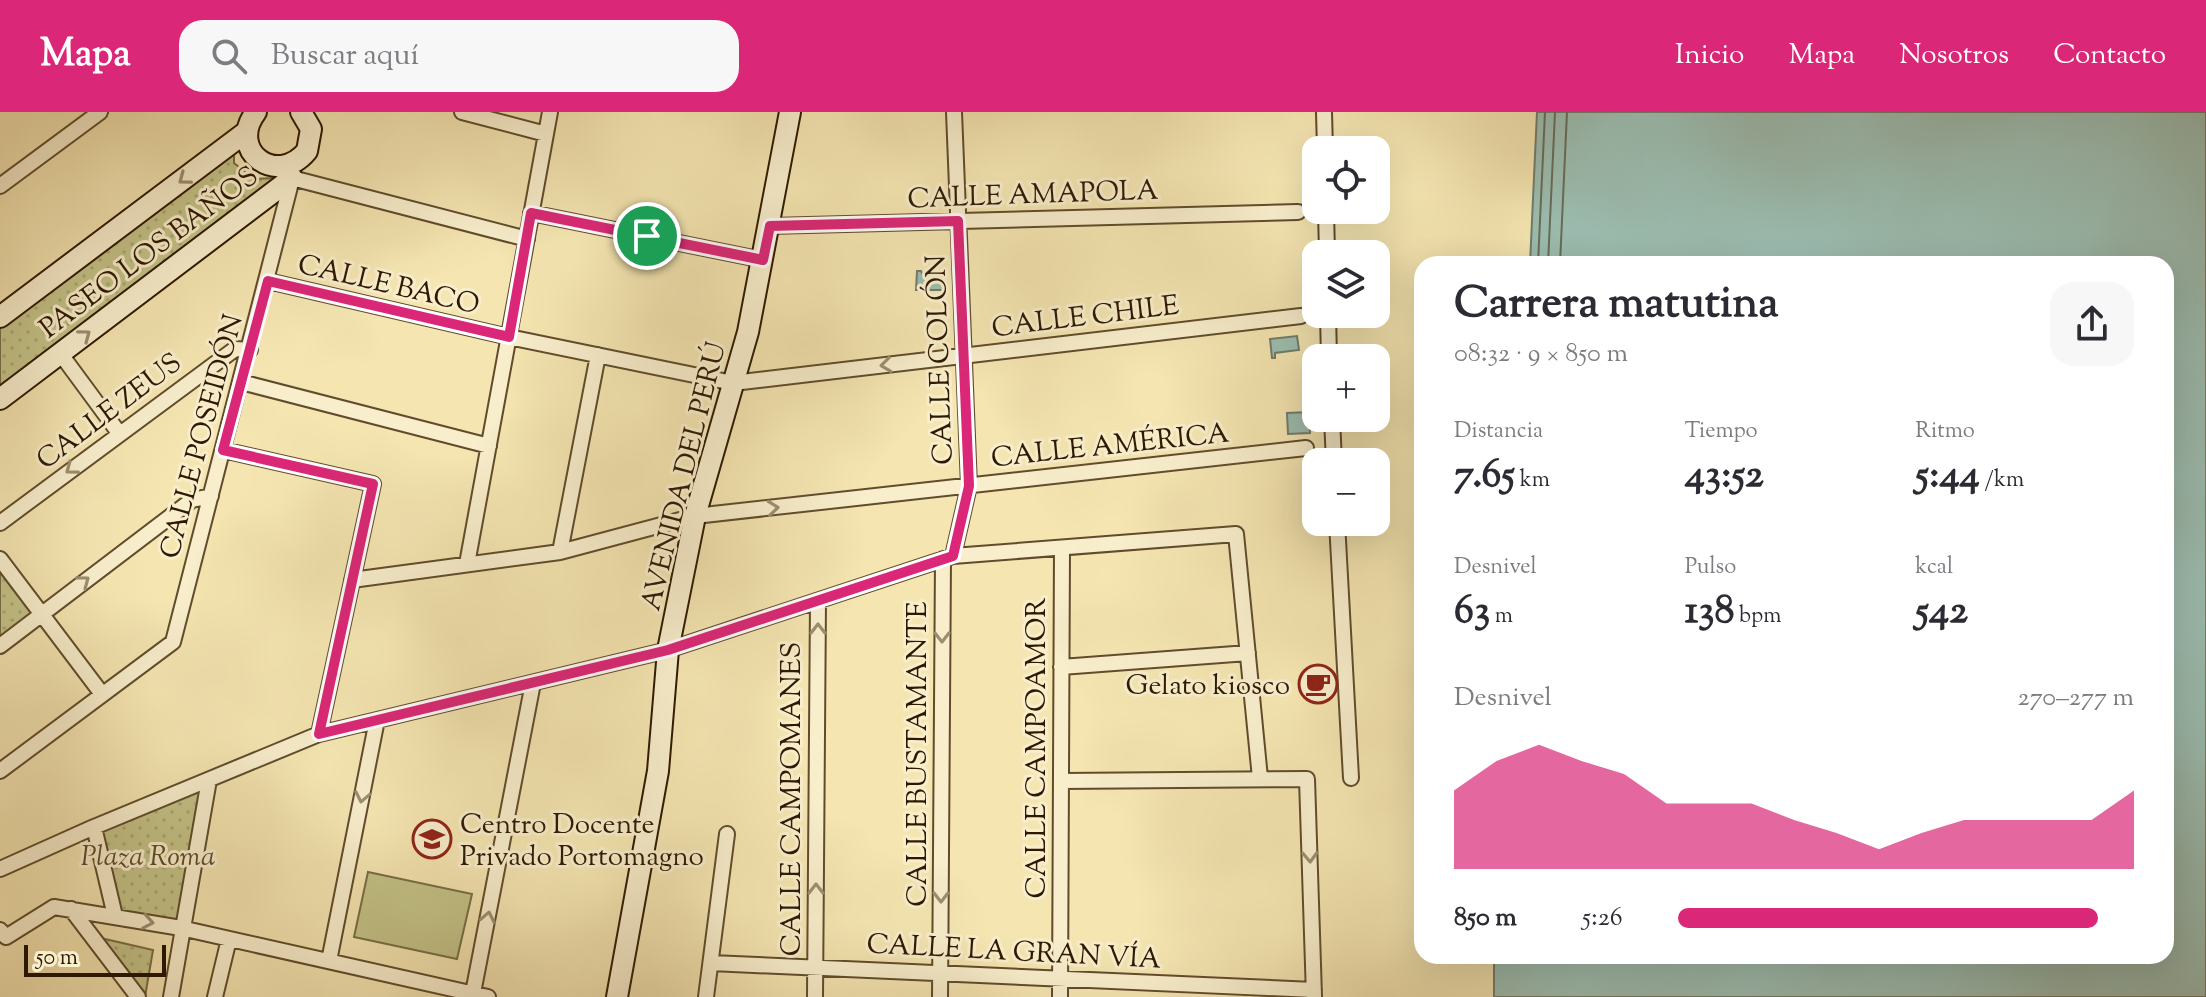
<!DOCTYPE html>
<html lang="es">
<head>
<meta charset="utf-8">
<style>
	body { margin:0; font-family:"Sorts Mill Goudy",serif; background:#f7f7f7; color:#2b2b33; height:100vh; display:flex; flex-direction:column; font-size:30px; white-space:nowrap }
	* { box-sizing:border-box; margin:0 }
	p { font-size:26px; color:#7c7c81 }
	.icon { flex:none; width:44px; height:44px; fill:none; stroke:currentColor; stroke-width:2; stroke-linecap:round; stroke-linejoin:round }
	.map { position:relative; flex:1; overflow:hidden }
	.sheet { position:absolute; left:1414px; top:144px; width:760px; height:708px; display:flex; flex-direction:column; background:#fff; border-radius:24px; box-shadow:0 8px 32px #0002 }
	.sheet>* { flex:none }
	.buttons { position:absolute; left:1302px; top:24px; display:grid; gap:16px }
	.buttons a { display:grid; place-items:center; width:88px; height:88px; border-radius:16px; background:#fff; box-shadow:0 8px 32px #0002; font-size:40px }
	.scale { position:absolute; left:24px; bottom:20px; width:142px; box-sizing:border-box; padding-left:8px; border:4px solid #2e1900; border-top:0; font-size:22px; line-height:28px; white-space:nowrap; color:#2e1900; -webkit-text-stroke:6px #f8eecc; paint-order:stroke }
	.pin { position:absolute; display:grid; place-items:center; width:68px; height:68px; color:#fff; margin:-34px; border:4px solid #fff; border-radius:50%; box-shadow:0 2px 8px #0007 }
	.round { display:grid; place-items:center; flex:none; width:84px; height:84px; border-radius:24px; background:#f7f7f7 }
	.summary { display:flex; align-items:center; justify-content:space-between; height:136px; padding:0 40px }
	h1 { font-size:44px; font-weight:800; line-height:60px }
	.figures { display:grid; grid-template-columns:repeat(3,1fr); gap:12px; height:136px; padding:8px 40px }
	.figures div { display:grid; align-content:center }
	.figures b { font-size:40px; font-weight:800 }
	.figures small { font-size:22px; font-weight:400 }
	.figures p { font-size:22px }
	.chart { height:224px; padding:16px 40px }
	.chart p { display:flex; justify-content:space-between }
	.chart svg { width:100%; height:144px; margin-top:8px; fill:#db2777; opacity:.7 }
	ul { padding:0 40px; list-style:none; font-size:26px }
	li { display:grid; grid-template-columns:128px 96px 1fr; align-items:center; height:60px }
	li i { height:20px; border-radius:10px; background:#db2777 }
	header { display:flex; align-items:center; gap:48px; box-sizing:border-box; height:112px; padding:0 40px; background:#db2777; color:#fff }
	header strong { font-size:38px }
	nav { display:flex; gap:44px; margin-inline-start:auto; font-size:28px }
	.search { width:560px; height:72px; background:#f7f7f7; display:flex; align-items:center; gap:20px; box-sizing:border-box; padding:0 28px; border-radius:24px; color:#7c7c81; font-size:30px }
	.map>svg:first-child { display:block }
	.park { fill:url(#park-dots); stroke:#786e44; stroke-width:2 }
	.pitch { fill:#c3c287; stroke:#786e44; stroke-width:2 }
	.water { fill:#9cbeb2; stroke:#707c6b; stroke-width:2 }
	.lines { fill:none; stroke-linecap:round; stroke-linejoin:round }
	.shore { stroke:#656c59; stroke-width:2 }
	.street-casing { stroke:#604c2c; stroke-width:18 }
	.secondary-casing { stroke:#2e1900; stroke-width:24 }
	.street { stroke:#f8eecc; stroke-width:14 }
	.secondary { stroke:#f8eecc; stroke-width:20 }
	.oneway { stroke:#9d8e70 }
	.route-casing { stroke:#fff; stroke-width:16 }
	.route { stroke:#db2777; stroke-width:10 }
	.labels { text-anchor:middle; stroke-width:6; stroke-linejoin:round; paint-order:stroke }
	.street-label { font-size:28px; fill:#2e1900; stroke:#f8eecc }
	.poi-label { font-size:28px; fill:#2e1900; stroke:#f8eecc; text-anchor:end }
	.park-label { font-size:28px; font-style:italic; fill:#5b4c28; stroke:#f8eecc }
</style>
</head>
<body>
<header>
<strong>Mapa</strong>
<div class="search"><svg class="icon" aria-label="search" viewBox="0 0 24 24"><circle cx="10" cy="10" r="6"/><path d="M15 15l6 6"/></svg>Buscar aquí</div>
<nav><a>Inicio</a><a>Mapa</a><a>Nosotros</a><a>Contacto</a></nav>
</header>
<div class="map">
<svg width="2206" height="885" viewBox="0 0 2206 885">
	<defs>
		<pattern id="park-dots" width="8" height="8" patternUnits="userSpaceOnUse" patternTransform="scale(2)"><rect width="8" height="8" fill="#c3c287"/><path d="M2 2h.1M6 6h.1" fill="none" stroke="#a8a673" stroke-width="1.8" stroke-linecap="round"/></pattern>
	</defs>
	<rect width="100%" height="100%" fill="#f4e5b1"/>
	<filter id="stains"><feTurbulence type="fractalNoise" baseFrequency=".0025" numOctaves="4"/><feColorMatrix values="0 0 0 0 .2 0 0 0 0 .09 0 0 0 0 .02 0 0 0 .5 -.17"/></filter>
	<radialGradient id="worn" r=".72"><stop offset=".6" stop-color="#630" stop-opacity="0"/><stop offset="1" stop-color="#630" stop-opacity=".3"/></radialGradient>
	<path class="park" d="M 234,39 L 234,51 L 254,67 L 275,66 L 0,279 L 0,216 Z
		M 0,447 L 42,502 L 0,534 Z
		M 209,668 L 181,816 L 115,804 L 94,715 Z
		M 92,824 L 153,838 L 145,885 L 138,885 Z"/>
	<path class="pitch" d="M 368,760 L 472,782 L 457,847 L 354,825 Z"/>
	<path class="water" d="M 1537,0 L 2206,0 L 2206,885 L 1494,885 L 1494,844 L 2166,844 L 2166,152 L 1530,152 Z
		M 917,159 L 921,159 L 923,163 L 944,162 L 944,178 L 916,178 Z
		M 1297,224 L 1299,238 L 1275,241 L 1275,246 L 1272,246 L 1270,227 Z
		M 1309,300 L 1310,321 L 1288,322 L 1287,301 Z"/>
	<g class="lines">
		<path class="shore" d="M 1538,152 L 1545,0
			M 1548,152 L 1555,0
			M 1560,152 L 1567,0"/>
		<g class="street-casing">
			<path id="street" d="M 462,0 L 546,22
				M 1324,0 L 1325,38
				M 292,66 L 527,127
				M 0,74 L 100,0
				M 1326,98 L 1327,142
				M 531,101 L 763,148
				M 770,114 L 1298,100
				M 268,169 L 509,225 L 733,271 L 1301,204
				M 1328,202 L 1329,246
				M 60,241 L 119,321
				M 241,270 L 489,334
				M 1332,306 L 1334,350
				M 223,338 L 373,372 L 319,622
				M 1337,410 L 1351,666
				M 0,411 L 235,237 L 250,238
				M 560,440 L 598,243
				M 953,444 L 969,374 L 954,0
				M 0,447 L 102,582
				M 467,452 L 550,0
				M 352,468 L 560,440 L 695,404 L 1306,336
				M 0,534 L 192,388 L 211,384
				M 1061,555 L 1248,541
				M 0,659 L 173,530 L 293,63
				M 1061,669 L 1307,667 L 1314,884
				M 94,715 L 115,804
				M 0,757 L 94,715 L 319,622 L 668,538 L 953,444 L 1236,422 L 1260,666
				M 71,797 L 138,885
				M 0,818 L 6,825 L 54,795 L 181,816 L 488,885
				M 329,849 L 377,608
				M 711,851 L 1314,878
				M 473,881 L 533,571
				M 171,885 L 209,668
				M 215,885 L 229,827
				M 706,885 L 727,722
				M 815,885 L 818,489
				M 940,885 L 943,447
				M 1060,885 L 1062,436"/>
		</g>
		<g class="secondary-casing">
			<path id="secondary" d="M 256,0 C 227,38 276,76 307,39 L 311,17 L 301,0
				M 0,205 L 246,20
				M 0,287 L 292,66
				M 617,885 L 658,659 L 668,538 L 695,404 L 748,220 L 790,0"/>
		</g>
		<use href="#street" class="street"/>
		<use href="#secondary" class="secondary"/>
	</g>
	<defs><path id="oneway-chevron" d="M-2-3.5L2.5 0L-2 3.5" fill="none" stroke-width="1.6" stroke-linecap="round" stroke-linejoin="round" transform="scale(2)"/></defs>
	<g class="oneway">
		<use href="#oneway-chevron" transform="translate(184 67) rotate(143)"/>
		<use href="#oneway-chevron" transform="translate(85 223) rotate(-37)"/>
		<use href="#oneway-chevron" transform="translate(886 253) rotate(173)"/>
		<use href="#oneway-chevron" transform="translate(71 357) rotate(143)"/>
		<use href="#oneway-chevron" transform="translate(773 396) rotate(-6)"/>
		<use href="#oneway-chevron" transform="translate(84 469) rotate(-37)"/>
		<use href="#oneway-chevron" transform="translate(818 517) rotate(-90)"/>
		<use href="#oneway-chevron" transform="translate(942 525) rotate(90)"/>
		<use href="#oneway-chevron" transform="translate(362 685) rotate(101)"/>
		<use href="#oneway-chevron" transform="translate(1310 745) rotate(88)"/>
		<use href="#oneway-chevron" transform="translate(816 777) rotate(-90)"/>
		<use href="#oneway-chevron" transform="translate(941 785) rotate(90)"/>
		<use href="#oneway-chevron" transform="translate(488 805) rotate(-79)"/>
		<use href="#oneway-chevron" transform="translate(148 810) rotate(10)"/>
	</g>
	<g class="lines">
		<g class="route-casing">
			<path id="route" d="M 531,101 L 763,148 L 770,114 L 958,109 L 969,374 L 953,444 L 668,538 L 319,622 L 373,372 L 223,338 L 268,169 L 509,225 Z"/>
		</g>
		<use href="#route" class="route"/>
	</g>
	<defs>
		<g id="cafe-ring" transform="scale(2)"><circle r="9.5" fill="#f8eecc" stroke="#8f2418" stroke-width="1.5"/><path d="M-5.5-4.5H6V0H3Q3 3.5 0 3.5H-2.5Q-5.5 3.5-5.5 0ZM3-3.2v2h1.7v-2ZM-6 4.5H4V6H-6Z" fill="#8f2418"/></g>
		<g id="university-ring" transform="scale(2)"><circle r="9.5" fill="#f8eecc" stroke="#8f2418" stroke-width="1.5"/><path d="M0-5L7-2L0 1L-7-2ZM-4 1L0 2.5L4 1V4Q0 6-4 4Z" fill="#8f2418"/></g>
	</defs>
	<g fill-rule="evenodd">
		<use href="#cafe-ring" x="1318" y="572"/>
		<use href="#university-ring" x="432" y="727"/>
	</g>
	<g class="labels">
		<g class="street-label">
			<text transform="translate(1033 81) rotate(-2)" y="10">CALLE AMAPOLA</text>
			<text transform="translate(148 139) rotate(-37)" y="10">PASEO LOS BAÑOS</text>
			<text transform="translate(389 171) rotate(13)" y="10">CALLE BACO</text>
			<text transform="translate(1085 203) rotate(-7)" y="10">CALLE CHILE</text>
			<text transform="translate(938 248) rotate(-92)" y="10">CALLE COLÓN</text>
			<text transform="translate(108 298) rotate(-37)" y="10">CALLE ZEUS</text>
			<text transform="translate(200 324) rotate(-75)" y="10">CALLE POSEIDÓN</text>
			<text transform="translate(1110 332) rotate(-6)" y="10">CALLE AMÉRICA</text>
			<text transform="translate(682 364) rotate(-76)" y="10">AVENIDA DEL PERÚ</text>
			<text transform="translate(1035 636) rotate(-90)" y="10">CALLE CAMPOAMOR</text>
			<text transform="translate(916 642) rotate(-90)" y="10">CALLE BUSTAMANTE</text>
			<text transform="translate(790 687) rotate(-90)" y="10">CALLE CAMPOMANES</text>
			<text transform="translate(1014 838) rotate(3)" y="10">CALLE LA GRAN VÍA</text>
		</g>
		<g class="poi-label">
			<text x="1290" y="582">Gelato kiosco</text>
			<text x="460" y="721" text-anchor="start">Centro Docente<tspan x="460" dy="32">Privado Portomagno</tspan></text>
		</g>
		<g class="park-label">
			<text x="148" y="753">Plaza Roma</text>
		</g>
	</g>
	<rect width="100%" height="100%" filter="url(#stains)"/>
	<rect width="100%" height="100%" fill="url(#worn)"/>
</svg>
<div class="buttons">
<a><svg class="icon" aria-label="locate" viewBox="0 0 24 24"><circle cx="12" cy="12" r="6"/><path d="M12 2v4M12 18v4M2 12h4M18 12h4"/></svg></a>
<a><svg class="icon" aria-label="layers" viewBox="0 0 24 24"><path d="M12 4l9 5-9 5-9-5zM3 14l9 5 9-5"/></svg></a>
<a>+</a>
<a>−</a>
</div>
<div class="scale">50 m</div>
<div class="pin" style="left:647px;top:124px;background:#1e9e55"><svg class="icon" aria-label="arrive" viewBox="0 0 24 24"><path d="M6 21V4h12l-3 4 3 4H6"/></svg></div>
<section class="sheet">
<div class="summary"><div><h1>Carrera matutina</h1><p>08:32 · 9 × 850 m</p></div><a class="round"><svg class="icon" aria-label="share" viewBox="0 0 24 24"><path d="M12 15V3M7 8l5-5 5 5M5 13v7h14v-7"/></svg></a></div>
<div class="figures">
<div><p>Distancia</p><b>7.65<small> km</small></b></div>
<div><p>Tiempo</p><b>43:52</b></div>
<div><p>Ritmo</p><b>5:44<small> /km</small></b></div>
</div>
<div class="figures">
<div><p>Desnivel</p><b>63<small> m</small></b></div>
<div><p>Pulso</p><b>138<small> bpm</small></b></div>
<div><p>kcal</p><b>542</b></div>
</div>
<div class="chart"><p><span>Desnivel</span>270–277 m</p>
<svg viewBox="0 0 160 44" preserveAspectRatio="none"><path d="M0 44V20L10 11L20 6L30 11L40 15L50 24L60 24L70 24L80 29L90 33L100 38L110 33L120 29L130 29L140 29L150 29L160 20V44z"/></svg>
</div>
<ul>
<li><b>850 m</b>5:26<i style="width:92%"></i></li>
</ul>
</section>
</div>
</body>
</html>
